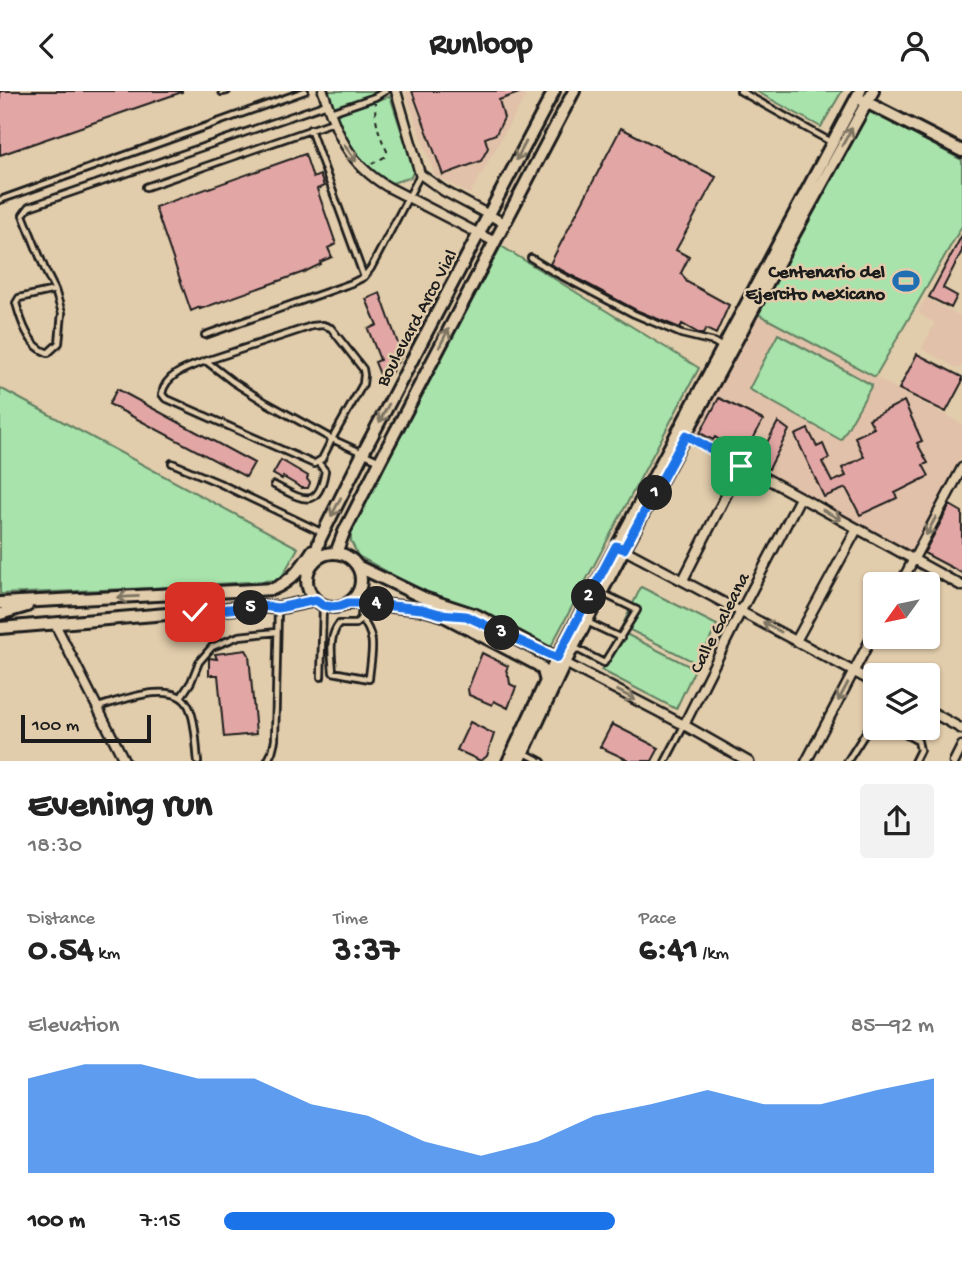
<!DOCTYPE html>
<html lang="en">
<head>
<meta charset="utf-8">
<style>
	body { margin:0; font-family:"Gochi Hand",sans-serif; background:#f2f2f2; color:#222; height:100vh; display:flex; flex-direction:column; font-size:26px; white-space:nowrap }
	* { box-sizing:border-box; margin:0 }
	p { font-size:23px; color:#767676 }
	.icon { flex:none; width:38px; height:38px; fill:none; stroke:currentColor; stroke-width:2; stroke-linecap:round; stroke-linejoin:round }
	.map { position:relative; height:670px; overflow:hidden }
	.sheet { display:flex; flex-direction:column; background:#fff; flex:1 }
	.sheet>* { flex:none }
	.needle { width:46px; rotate:237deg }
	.fabs { position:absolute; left:863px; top:481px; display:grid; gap:14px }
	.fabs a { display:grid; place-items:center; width:77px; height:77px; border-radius:7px; background:#fff; box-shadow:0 2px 5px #0004; font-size:35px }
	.scale { position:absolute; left:21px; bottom:18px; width:130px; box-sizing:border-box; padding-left:7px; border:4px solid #1c1c1c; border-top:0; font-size:19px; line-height:24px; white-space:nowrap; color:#1c1c1c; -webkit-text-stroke:5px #e1ccab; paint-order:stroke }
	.pin { position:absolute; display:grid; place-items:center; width:60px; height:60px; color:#fff; margin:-30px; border-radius:14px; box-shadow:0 4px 10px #0006 }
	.km { position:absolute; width:35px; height:35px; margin:-18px; border-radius:50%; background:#222; color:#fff; font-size:19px; line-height:35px; text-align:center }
	.round { display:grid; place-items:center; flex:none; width:74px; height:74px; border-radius:7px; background:#f2f2f2 }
	.overview { display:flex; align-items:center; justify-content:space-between; height:119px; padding:0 28px }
	h1 { font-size:38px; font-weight:800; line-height:52px }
	.figures { display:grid; grid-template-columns:repeat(3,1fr); gap:10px; height:119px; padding:7px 28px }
	.figures div { display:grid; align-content:center }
	.figures b { font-size:35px; font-weight:800 }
	.figures small { font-size:19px; font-weight:400 }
	.figures p { font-size:19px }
	.chart { height:196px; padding:14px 28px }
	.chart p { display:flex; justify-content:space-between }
	.chart svg { width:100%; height:126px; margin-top:7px; fill:#1a73e8; opacity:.7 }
	ul { padding:0 28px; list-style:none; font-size:23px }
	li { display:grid; grid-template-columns:112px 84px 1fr; align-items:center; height:52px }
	li i { height:18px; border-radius:9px; background:#1a73e8 }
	header { display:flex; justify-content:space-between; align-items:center; height:91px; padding:0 28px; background:#fff; font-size:32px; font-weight:800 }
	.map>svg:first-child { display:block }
	.built { fill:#e1c1a9 }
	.green { fill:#a7e3aa; stroke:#628063; stroke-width:2 }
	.building { fill:#e2a7a5; stroke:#1c1c1c; stroke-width:2 }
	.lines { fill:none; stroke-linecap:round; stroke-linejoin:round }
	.lane-casing { stroke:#1c1c1c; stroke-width:10 }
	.street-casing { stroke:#1c1c1c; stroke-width:13 }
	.secondary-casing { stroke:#1c1c1c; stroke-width:16 }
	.path { stroke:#1c1c1c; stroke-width:2; stroke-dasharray:5 5; stroke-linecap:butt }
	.lane { stroke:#e1ccab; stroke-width:4.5 }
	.street { stroke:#e1ccab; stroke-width:8 }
	.secondary { stroke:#e1ccab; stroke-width:10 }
	.oneway { stroke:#7e7464 }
	.route-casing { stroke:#fff; stroke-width:14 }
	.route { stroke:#1a73e8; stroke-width:9 }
	.labels { text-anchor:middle; stroke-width:5; stroke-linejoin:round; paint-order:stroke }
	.poi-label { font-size:19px; font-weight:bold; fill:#1c1c1c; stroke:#e1ccab; text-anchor:end }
	.street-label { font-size:19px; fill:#1c1c1c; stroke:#e1ccab }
</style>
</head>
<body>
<header><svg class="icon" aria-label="back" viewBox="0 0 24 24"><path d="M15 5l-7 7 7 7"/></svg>Runloop<svg class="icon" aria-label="person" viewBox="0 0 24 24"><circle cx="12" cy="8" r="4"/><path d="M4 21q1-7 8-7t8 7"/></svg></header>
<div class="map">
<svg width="962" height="671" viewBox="0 0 962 671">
	<rect width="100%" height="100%" fill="#e1ccab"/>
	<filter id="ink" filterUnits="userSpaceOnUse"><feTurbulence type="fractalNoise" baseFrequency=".0143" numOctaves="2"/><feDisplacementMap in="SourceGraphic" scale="14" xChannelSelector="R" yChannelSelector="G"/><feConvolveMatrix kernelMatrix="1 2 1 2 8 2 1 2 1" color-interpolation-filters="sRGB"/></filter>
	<g filter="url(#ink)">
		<path class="built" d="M 405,0 L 528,0 L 470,103 L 435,85 Z
			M 926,207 L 962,226 L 962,273 L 959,278 L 922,258 L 935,232 L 918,222 Z
			M 754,221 L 962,333 L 962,363 L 911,462 L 694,346 Z"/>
		<path class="green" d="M 325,0 L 378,0 L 366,6 L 334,17 Z
			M 756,0 L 842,0 L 821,36 Z
			M 390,5 L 414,79 L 411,86 L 392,92 C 373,85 355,69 344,51 C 340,43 338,33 335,24 Z
			M 864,17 L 962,69 L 962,135 L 875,286 L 754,221 Z
			M 501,155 L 699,277 L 550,557 L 481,519 L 441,510 L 358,465 L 351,450 L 351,441 L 355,432 Z
			M 778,243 L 872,294 L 841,349 L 749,298 Z
			M 0,297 L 298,457 L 280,489 L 151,497 L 0,503 Z
			M 641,496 L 717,534 L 698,573 L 622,535 Z
			M 620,540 L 695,578 L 676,618 L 601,579 Z"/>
		<path class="building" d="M 0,0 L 182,0 L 182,1 L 0,64 Z
			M 412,0 L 522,0 L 522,1 L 499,9 L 504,27 L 496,43 L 485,47 L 488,57 L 481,70 L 443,84 Z
			M 621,37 L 716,86 L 676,159 L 689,166 L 681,182 L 687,191 L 729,214 L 716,243 L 706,238 L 703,243 L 700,243 L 682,233 L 680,237 L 636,219 L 550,173 Z
			M 305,63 L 313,87 L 320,84 L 324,95 L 317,98 L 336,153 L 328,157 L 332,166 L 320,171 L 321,173 L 304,181 L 200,218 L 200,216 L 191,220 L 155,116 Z
			M 962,144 L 962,160 L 943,197 L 957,205 L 951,217 L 929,206 Z
			M 380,202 L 402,264 L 391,282 L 381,286 L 375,271 L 380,269 L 368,238 L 377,234 L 366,208 Z
			M 917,263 L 962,286 L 962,291 L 946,321 L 899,298 Z
			M 117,298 L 254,372 L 246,386 L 109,313 Z
			M 719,307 L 763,329 L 752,350 L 764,357 L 778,331 L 789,339 L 769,378 L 763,374 L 764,372 L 747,362 L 746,364 L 715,346 L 713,349 L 700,342 Z
			M 904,310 L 922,350 L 917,352 L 928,372 L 923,374 L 929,385 L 895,402 L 897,407 L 860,424 L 846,397 L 824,406 L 795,344 L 808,338 L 817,356 L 823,353 L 829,367 L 822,371 L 832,391 L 846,385 L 842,377 L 864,366 L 855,346 L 874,337 L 869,328 Z
			M 281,369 L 308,385 L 307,388 L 310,392 L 308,397 L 302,397 L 283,386 L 282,388 L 273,383 Z
			M 950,414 L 962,421 L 962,482 L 924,462 Z
			M 246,559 L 249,564 L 256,643 L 224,646 L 218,584 L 209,584 L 209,567 L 217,568 L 215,563 Z
			M 482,562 L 508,575 L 506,580 L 509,586 L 510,593 L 516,596 L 508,617 L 494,610 L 492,614 L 469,604 L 468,598 Z
			M 470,631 L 494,643 L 487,665 L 481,670 L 457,659 Z
			M 612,633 L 659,657 L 652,670 L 630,670 L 600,656 Z"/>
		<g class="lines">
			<g class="lane-casing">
				<path id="lane" d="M 740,0 L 831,51
					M 222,1 L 227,0
					M 331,21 L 375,6 L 385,0
					M 310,38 L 364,186
					M 146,96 L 333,31
					M 0,109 L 305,0
					M 531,167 L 554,181 L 634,223 L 681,243 L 714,251 L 722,256
					M 55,199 L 19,207 L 16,212 C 21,230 29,256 48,262 L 59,252 L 62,222 L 55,199 L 46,181 L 23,124 L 29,116 L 327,13
					M 205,244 L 352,192 L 364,186 L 371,177 L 420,84
					M 206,270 L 232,290 L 265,311 L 332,348 L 363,293 L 364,284 L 363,278 L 331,237 L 323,234 L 312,235 L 206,270 C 189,276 165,283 162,303 L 165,307 L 314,373 L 322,368 L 332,348 L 380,370
					M 172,372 L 219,392 L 323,442
					M 274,394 C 300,407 318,422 325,380 L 318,371
					M 361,527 C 378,547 371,563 369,588 L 333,581 C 332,565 328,546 339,533 L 356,533 L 361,527 L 362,513
					M 587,531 L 621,547
					M 575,557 L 604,572 L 637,519 L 602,502
					M 321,586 L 323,514
					M 181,606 L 191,591 L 199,571 L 212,556 L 239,545 L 277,541
					M 98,616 C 119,610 177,587 189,616 C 196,631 196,654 198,671
					M 894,637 L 918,650 L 920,659 L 914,671
					M 525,662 L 542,671
					M 267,671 L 272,661 L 275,649 L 278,519
					M 665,671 L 684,635
					M 847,671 L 868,638 L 875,631"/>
			</g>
			<g class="street-casing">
				<path id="street" d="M 323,0 C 337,42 347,72 388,96 L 495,151
					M 396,0 L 420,83 L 444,100 L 504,132
					M 683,342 L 962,495
					M 621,457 L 875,592
					M 683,489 L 741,375
					M 900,494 L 962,377
					M 55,533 L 125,671
					M 796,550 L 857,438
					M 565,572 L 684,634 L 749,671
					M 928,619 L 962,638
					M 684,634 L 741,520 L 800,407
					M 806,671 L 875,540
					M 954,671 L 962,655"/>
			</g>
			<g class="secondary-casing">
				<path id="secondary" d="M 862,9 L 962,60
					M 336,462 L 344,441 L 380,370 L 574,0
					M307 489a27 27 0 1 1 54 0a27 27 0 1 1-54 0Z
					M 313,471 L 320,448 L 363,362 L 554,0
					M 357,475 L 424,507 L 476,524 L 557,567
					M 0,512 L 273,498 C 292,490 302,476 313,459
					M 348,512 L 362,512 L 422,518 L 440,523 L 538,574 L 543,579 L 546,591
					M 0,523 L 27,515
					M 0,537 L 262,515 L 278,517 L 316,509
					M 508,671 L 557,567 L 860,0
					M 519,671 L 565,572 L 624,458 L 788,154 L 873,0"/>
			</g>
			<path class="path" d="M 372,73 L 386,65 L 387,60 C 379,44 375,31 375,12"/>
			<use href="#lane" class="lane"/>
			<use href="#street" class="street"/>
			<use href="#secondary" class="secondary"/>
		</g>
		<defs><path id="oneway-shaft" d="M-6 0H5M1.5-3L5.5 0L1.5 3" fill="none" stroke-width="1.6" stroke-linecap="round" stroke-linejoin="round" transform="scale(1.75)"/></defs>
		<g class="oneway">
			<use href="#oneway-shaft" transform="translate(847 46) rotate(-61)"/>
			<use href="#oneway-shaft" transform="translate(521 60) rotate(118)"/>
			<use href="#oneway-shaft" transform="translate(350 62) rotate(55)"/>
			<use href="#oneway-shaft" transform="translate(444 247) rotate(-63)"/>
			<use href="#oneway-shaft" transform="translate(384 322) rotate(118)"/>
			<use href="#oneway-shaft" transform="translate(336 416) rotate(117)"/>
			<use href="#oneway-shaft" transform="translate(832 424) rotate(29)"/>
			<use href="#oneway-shaft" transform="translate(931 435) rotate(118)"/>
			<use href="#oneway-shaft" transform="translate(128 506) rotate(177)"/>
			<use href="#oneway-shaft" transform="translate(772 536) rotate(-151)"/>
			<use href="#oneway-shaft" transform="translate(843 601) rotate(118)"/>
			<use href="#oneway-shaft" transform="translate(626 604) rotate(28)"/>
		</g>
	</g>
	<g class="lines" filter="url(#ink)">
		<g class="route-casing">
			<path id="route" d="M 195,521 L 262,515 L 278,517 L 316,509 L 323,514 L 332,516 L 340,515 L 348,512 L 362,512 L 422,518 L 440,523 L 466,525 L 557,567 L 616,455 L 624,458 L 686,344 L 741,375"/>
		</g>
		<use href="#route" class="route"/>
	</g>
	<defs>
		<g id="stadium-bare" transform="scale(2.1)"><path d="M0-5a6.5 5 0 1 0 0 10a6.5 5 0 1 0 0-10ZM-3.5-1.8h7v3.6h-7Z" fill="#1f6fb2" stroke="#e1ccab" stroke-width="2.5" paint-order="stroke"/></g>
	</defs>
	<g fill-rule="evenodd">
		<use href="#stadium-bare" x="906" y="190"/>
	</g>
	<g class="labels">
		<g class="poi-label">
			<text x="885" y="186">Centenario del<tspan x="885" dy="22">Ejercito Mexicano</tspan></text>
		</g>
		<g class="street-label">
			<text transform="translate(415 226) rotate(-62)" y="7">Boulevard Arco Vial</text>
			<text transform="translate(718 531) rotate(-63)" y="7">Calle Galeana</text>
		</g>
	</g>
</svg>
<div class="fabs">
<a><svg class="needle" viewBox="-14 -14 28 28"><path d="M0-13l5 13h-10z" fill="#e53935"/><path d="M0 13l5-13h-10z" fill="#767676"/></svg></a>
<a><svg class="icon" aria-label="layers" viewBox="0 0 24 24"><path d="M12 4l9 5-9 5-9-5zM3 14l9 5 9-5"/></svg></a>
</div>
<div class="scale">100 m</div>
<div class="pin" style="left:741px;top:375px;background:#1e9e55"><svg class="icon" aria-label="arrive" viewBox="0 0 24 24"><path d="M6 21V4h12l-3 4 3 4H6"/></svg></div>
<div class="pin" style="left:195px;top:521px;background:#d93025"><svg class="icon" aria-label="check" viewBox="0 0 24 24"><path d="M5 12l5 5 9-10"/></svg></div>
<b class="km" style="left:655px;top:402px">1</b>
<b class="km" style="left:589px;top:506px">2</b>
<b class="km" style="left:502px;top:542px">3</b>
<b class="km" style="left:377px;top:513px">4</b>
<b class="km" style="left:251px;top:517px">5</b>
</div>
<section class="sheet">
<div class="overview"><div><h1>Evening run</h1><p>18:30</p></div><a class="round"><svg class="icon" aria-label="share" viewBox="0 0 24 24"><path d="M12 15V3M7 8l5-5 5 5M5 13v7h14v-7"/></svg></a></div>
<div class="figures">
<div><p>Distance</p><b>0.54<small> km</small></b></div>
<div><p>Time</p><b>3:37</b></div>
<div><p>Pace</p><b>6:41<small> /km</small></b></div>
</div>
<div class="chart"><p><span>Elevation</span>85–92 m</p>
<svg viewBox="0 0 160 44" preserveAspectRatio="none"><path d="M0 44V11L10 6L20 6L30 11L40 11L50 20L60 24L70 33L80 38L90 33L100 24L110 20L120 15L130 20L140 20L150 15L160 11V44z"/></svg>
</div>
<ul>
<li><b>100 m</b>7:15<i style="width:55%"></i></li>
</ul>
</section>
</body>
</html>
